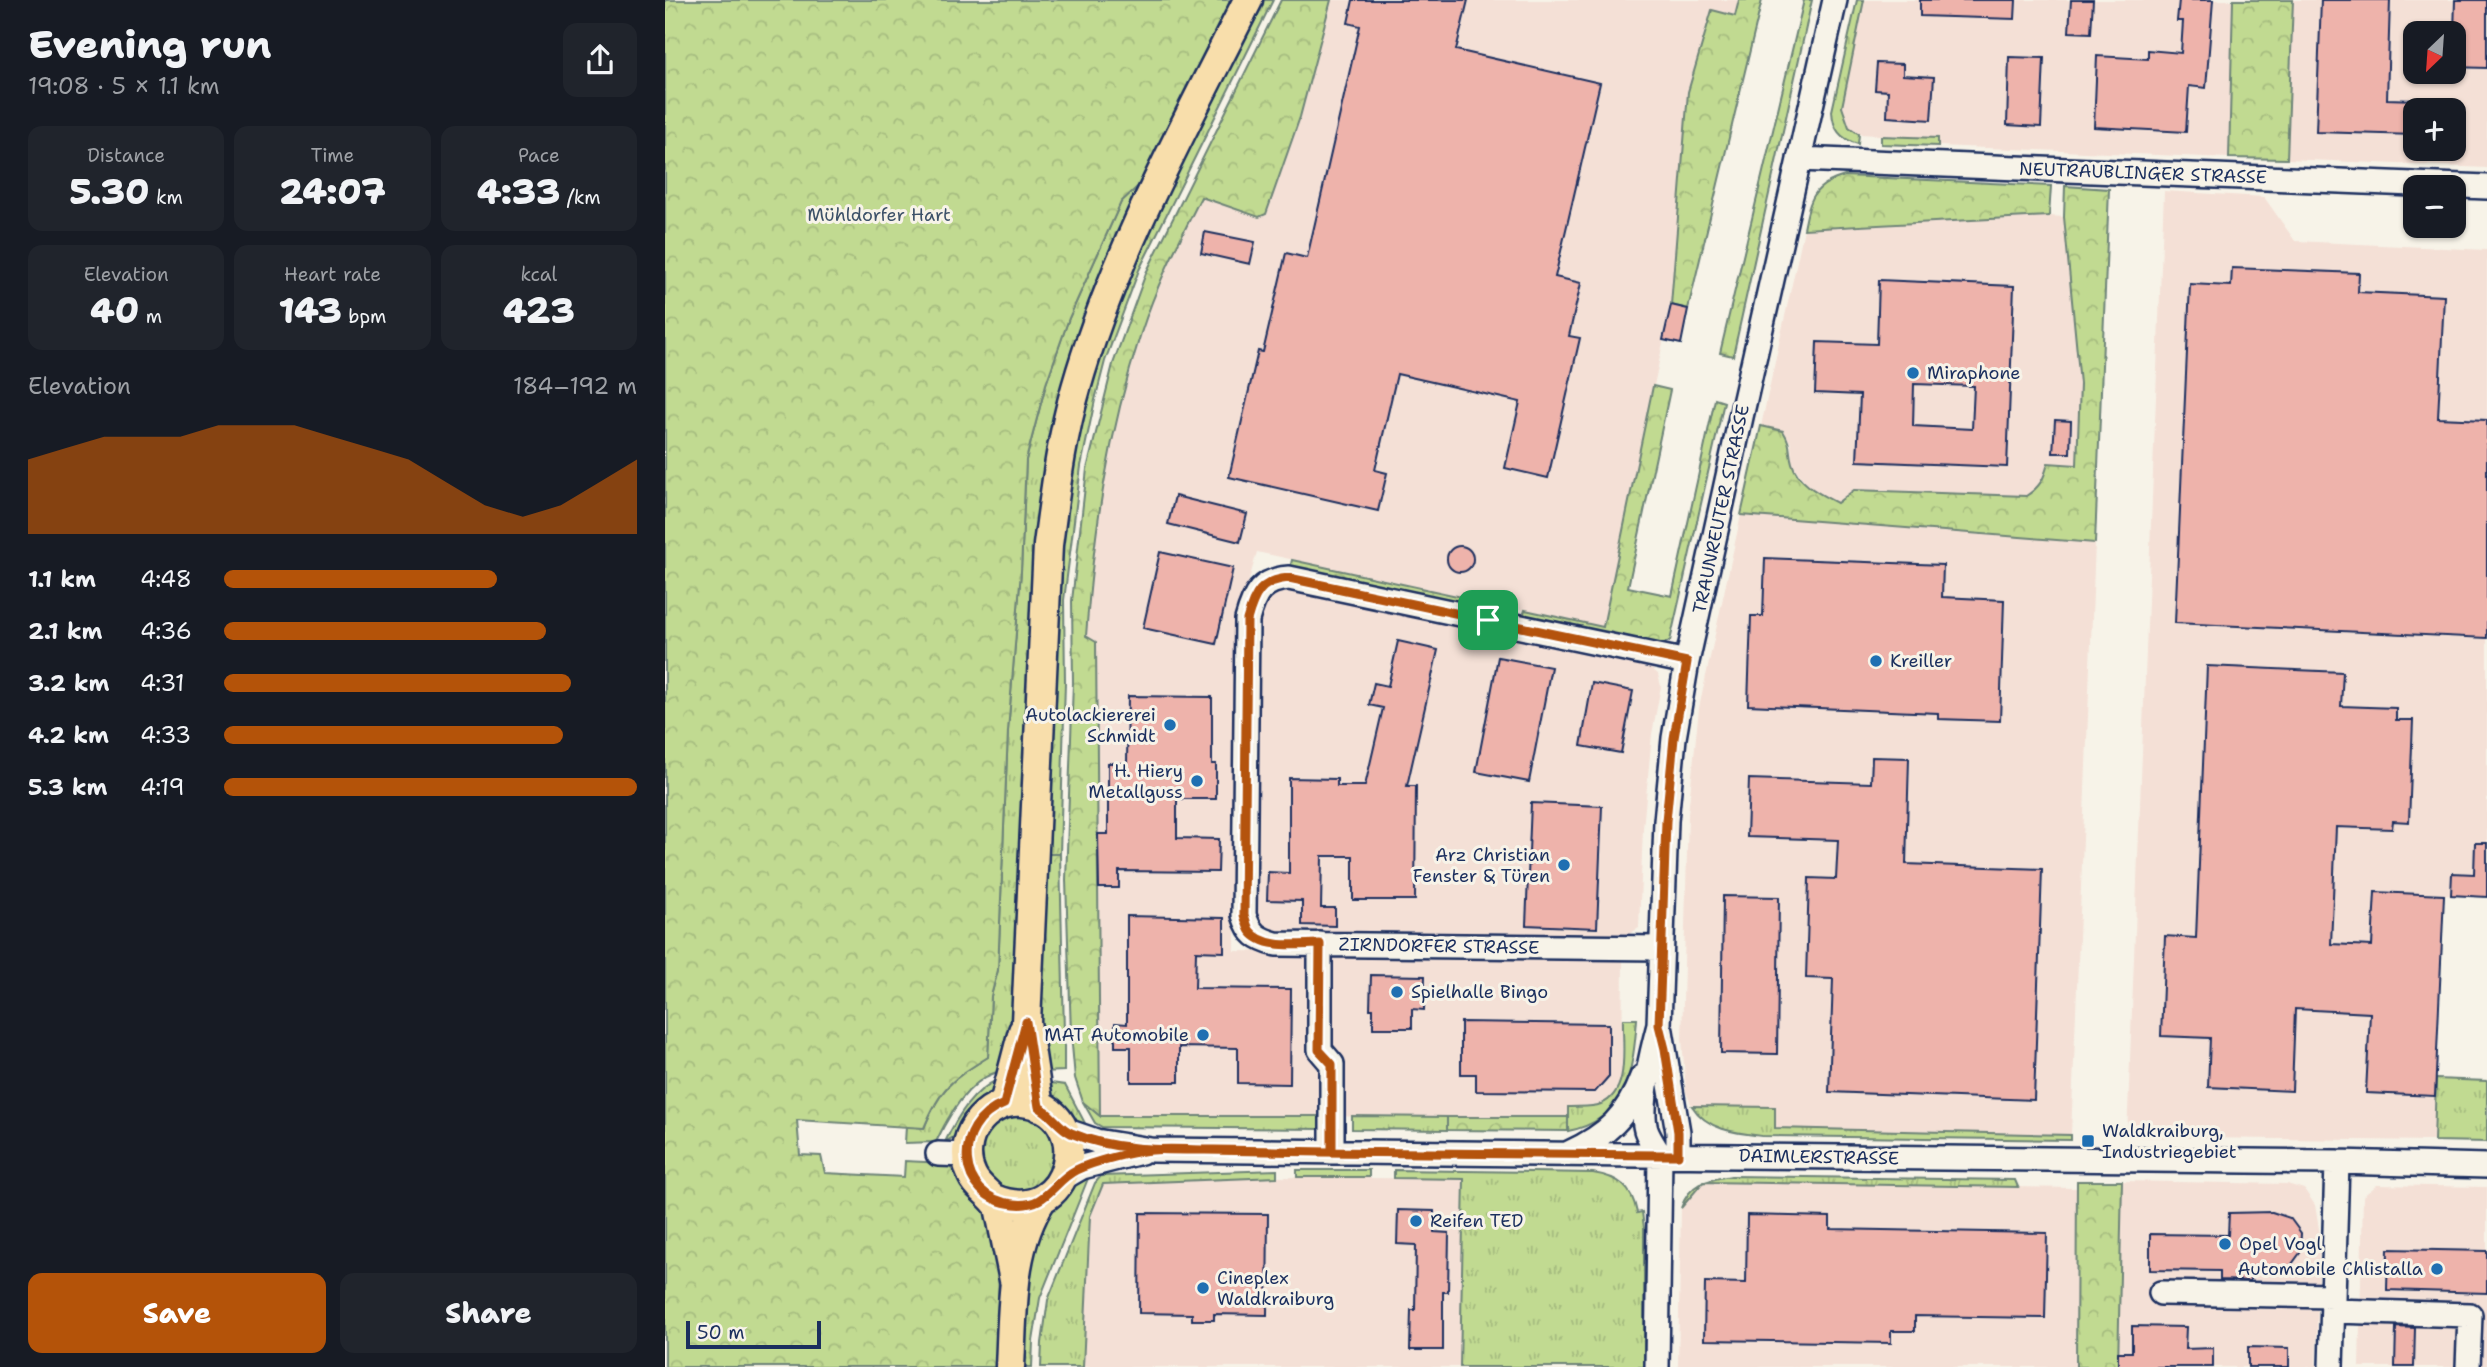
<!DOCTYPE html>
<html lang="en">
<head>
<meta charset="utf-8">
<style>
	body { margin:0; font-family:"Shantell Sans",sans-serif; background:#20242c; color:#f1f3f6; height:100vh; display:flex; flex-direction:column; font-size:26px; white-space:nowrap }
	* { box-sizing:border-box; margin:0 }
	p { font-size:23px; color:#9ea1a6 }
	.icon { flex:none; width:38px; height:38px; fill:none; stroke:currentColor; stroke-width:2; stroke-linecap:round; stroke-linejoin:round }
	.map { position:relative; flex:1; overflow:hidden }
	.drawer { display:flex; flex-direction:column; background:#171b24; width:665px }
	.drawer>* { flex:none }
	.needle { width:46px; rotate:205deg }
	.fabs { position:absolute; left:1738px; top:21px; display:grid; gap:14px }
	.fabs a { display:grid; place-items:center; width:63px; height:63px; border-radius:14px; background:#171b24; box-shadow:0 2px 5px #0004; font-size:35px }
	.scale { position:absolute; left:21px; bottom:18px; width:135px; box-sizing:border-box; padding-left:7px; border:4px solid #1b2f5e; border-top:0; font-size:19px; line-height:24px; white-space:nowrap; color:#1b2f5e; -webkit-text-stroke:5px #f7f3e8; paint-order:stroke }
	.pin { position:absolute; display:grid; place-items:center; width:60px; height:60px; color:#fff; margin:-30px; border-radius:14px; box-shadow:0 4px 10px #0006 }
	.round { display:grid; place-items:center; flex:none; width:74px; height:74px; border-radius:14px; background:#20242c }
	.head { display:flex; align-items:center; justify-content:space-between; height:119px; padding:0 28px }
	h1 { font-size:38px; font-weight:800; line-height:52px }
	.figures { display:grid; grid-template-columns:repeat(3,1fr); gap:10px; height:119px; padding:7px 28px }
	.figures div { display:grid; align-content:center; border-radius:14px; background:#20242c; text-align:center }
	.figures b { font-size:35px; font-weight:800 }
	.figures small { font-size:19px; font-weight:400 }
	.figures p { font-size:19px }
	.chart { height:196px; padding:14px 28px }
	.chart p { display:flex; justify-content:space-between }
	.chart svg { width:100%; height:126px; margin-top:7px; fill:#b45309; opacity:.7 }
	.cta { display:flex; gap:14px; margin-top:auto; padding:14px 28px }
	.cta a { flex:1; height:80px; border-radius:14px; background:#b45309; color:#fff; font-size:28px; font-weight:800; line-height:80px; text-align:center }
	.cta a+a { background:#20242c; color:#f1f3f6 }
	ul { padding:0 28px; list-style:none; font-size:23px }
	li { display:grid; grid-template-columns:112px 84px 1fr; align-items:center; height:52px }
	li i { height:18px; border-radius:9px; background:#b45309 }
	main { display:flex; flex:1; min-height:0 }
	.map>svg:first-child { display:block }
	.built { fill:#f4e0d6; fill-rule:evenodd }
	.grass { fill:url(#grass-tufts); stroke:#6e8478; stroke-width:2 }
	.forest { fill:url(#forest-crowns); stroke:#6e8478; stroke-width:2 }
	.building { fill:#eeb3ab; stroke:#1b2f5e; stroke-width:2; fill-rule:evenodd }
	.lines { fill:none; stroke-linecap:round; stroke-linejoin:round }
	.minor-casing { stroke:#1b2f5e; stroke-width:28 }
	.major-casing { stroke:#1b2f5e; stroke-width:33 }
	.minor { stroke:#f7f3e8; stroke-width:23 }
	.major { stroke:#f8deab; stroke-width:28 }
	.route-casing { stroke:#fff; stroke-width:14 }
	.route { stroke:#b45309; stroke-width:9 }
	.poi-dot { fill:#1f6fb2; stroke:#f7f3e8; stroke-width:2.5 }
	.labels { text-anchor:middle; stroke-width:6; stroke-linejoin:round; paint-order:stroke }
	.street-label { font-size:18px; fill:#1b2f5e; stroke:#f7f3e8 }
	.park-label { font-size:18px; fill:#3c5168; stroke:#f7f3e8 }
	.poi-label { font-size:18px; fill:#1b2f5e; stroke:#f7f3e8; text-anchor:start }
</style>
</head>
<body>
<main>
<section class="drawer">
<div class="head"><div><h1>Evening run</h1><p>19:08 · 5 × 1.1 km</p></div><a class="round"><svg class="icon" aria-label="share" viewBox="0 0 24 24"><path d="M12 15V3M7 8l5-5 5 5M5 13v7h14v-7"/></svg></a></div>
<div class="figures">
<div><p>Distance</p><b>5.30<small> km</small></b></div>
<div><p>Time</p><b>24:07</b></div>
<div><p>Pace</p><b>4:33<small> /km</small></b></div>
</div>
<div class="figures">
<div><p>Elevation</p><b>40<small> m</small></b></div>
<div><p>Heart rate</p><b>143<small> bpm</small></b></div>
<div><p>kcal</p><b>423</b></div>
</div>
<div class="chart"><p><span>Elevation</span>184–192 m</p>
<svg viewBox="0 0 160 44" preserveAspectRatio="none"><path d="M0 44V18L10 14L20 10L30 10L40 10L50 6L60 6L70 6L80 10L90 14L100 18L110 26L120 34L130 38L140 34L150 26L160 18V44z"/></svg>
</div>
<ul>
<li><b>1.1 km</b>4:48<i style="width:66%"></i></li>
<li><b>2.1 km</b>4:36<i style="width:78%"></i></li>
<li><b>3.2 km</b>4:31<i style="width:84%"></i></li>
<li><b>4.2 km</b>4:33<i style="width:82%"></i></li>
<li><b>5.3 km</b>4:19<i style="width:100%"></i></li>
</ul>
<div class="cta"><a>Save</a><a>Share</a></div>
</section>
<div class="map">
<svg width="1822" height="1367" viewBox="0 0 1822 1367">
	<defs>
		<pattern id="grass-tufts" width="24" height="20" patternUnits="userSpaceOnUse" patternTransform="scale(1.75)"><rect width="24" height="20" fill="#c1da91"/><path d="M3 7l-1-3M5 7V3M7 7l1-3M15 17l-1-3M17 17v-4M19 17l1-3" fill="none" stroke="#a5bb7f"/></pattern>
		<pattern id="forest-crowns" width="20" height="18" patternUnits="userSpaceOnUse" patternTransform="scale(1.75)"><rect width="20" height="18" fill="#c1da91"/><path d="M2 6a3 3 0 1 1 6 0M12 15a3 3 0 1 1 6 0" fill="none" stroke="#a5bb7f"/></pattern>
	</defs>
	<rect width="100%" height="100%" fill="#f7f3e8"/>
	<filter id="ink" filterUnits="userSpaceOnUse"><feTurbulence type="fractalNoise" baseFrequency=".0143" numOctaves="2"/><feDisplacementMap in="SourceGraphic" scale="14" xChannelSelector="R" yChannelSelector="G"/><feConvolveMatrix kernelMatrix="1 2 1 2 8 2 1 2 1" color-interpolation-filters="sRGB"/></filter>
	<g filter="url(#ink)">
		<path class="built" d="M 666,0 L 1074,0 L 1070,16 L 1047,10 L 1023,92 L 1006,305 L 938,627 L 592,552 L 574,615 L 571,652 L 570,951 L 958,957 L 957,1081 L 952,1091 L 937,1104 L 903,1107 L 903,1117 L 435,1116 L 431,642 L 421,636 L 428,550 L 440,470 L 454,408 L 476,331 L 506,256 L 536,196 L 594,217 L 635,117 Z
			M 1199,0 L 1568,0 L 1564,158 L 1273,146 L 1273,138 L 1194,134 L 1184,127 L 1177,107 Z
			M 1628,0 L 1822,0 L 1822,168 L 1622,159 ZM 1750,33 L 1788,33 L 1788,72 L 1750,72 ZM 1750,110 L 1788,110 L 1788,149 L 1750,149 Z
			M 1499,191 L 1599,197 L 1630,241 L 1822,250 L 1822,897 L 1779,895 L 1769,1141 L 1462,1137 Z
			M 1384,216 L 1399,217 L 1415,384 L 1412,465 L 1383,463 L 1379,478 L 1373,489 L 1361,496 L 1189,490 L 1172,503 L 1144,488 L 1127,464 L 1126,443 L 1118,432 L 1096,426 L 1139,229 Z
			M 1076,515 L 1430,543 L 1406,1135 L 1109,1128 L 1109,1107 L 1027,1106 L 1021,1092 L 1017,1039 L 1023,814 L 1034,708 Z
			M 626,588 L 982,665 L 993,674 L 996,686 L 987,734 L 978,829 L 974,928 L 956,939 L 612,934 L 594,924 L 589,915 L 592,623 L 597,604 L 605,593 Z
			M 612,1177 L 799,1179 L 795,1367 L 418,1367 L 425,1216 L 438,1184 Z
			M 1457,1181 L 1622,1184 L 1639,1189 L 1650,1205 L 1655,1235 L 1651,1367 L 1453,1367 Z
			M 1038,1182 L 1412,1188 L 1411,1367 L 1013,1367 L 1016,1208 Z
			M 1712,1185 L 1822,1187 L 1822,1367 L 1694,1367 L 1698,1196 Z"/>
		<path class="grass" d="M 596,0 L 608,0 L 474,270 L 440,361 L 430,400 L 416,466 L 399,600 L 400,682 L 395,854 L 379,854 L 394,546 L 412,427 L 452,300 L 528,136 Z
			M 1192,0 L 1199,0 L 1177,107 L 1184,127 L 1194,134 L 1193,144 C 1175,139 1168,129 1167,111 Z
			M 1216,136 L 1273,138 L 1273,146 L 1216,144 Z
			M 484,176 L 416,337 L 348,1026 L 340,1070 C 307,1075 284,1114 271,1142 L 240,1143 L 241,1126 L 259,1128 C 276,1087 286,1080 323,1057 L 326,996 L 333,970 L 343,731 L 356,571 L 361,460 L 381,384 L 404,318 L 456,202 Z
			M 958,1019 L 972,1019 C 968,1071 962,1120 903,1131 L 903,1107 C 913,1106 926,1108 936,1104 C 966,1092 957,1045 958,1019 Z
			M 399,1034 L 399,1071 L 377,1072 L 374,1035 Z
			M 334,1079 C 329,1104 302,1131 280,1142 C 292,1117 307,1091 334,1079 Z
			M 1771,1079 L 1822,1081 L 1822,1142 L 1769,1141 Z
			M 379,1082 L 400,1085 L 422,1127 C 403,1117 388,1101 379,1082 Z
			M 418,1102 L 435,1116 L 657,1116 L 657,1129 L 437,1127 L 430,1123 Z
			M 1027,1106 L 1110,1107 L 1110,1128 L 1406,1135 L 1406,1140 L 1097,1136 C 1070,1133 1042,1130 1027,1106 Z
			M317 1153a37 37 0 1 1 74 0a37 37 0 1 1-74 0Z
			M 687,1116 L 782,1117 L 782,1130 L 687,1129 Z
			M 612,1170 L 612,1177 L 438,1184 L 425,1216 L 418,1367 L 376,1367 L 377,1343 L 383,1300 L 430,1183 L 436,1176 Z
			M 632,1170 L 704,1170 L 704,1177 L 632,1177 Z
			M 729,1170 L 928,1173 C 954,1177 967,1187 972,1213 L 977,1212 L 979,1228 L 979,1367 L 795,1367 L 799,1179 L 729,1178 Z
			M 424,1176 L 375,1298 L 368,1341 L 367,1367 L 359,1367 C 358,1320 357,1264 376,1220 C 382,1204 409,1184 424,1176 Z
			M 1066,1176 L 1350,1180 L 1353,1187 L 1038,1182 L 1016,1208 C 1025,1182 1042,1180 1066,1176 Z"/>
		<path class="forest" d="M 0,0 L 570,0 L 484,176 L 456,202 L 404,318 L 381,384 L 361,460 L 356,571 L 343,731 L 333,970 L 326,996 L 323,1057 C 286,1080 276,1087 259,1128 L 132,1120 L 135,1155 L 156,1156 L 160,1173 L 239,1177 L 240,1161 L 280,1163 L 290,1172 L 301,1195 L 321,1212 L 326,1224 L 334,1270 L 331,1367 L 0,1367 Z
			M 616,0 L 666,0 L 635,117 L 601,214 L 594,217 L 536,197 C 514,241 491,286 476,333 C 443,434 429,530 421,636 L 431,642 L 435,1116 L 418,1102 L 410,1078 L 406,1034 L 401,880 L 408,682 L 407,601 L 422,469 L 448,364 L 481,273 Z
			M 1074,0 L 1097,0 L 1023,309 L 1006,305 L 1023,92 L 1047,10 L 1070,16 Z
			M 1139,0 L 1147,0 L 1068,356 L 1055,353 Z
			M 1568,0 L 1628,0 L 1622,159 L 1564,158 Z
			M 1180,176 L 1386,186 L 1384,216 L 1139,229 C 1145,198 1148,185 1180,176 Z
			M 1400,186 L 1444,189 L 1430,543 L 1076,515 L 1096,426 L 1118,431 C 1127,445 1123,450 1127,463 C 1133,484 1155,494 1172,503 L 1189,490 L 1361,496 C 1375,487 1379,479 1383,463 L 1412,465 L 1415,384 L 1399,217 Z
			M 988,386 L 1005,390 L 963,587 L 1007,596 L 1050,399 L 1059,402 L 1005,641 L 994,645 L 857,619 L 860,610 L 938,627 Z
			M 627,560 L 829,604 L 827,612 L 625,568 Z
			M 379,854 L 395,854 L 399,1034 L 374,1035 Z
			M 782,1117 L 903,1117 L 903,1131 L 782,1130 Z
			M 1412,1181 L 1457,1181 L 1453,1367 L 1411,1367 Z"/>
		<path class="building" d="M 688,0 L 803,0 L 791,50 L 935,83 L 890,277 L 916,283 L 904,336 L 915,338 L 883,478 L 840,468 L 855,402 L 732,374 L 710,470 L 722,473 L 713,511 L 564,477 L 593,351 L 598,352 L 621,253 L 642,258 L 695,26 L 683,23 Z
			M 1255,0 L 1351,0 L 1350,19 L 1255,16 Z
			M 1406,0 L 1428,0 L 1426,33 L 1404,32 Z
			M 1514,0 L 1548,0 L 1541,88 L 1524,86 L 1521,132 L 1429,127 L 1432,56 L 1483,59 L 1483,50 L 1516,53 L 1518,21 L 1512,21 Z
			M 1656,0 L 1725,0 L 1722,99 L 1751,100 L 1750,135 L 1651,132 Z
			M 1790,0 L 1822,0 L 1822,68 L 1788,67 Z
			M 1344,57 L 1379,58 L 1376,127 L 1342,125 Z
			M 1212,63 L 1238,64 L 1238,75 L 1269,77 L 1266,120 L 1222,117 L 1223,91 L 1210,90 Z
			M 540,232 L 590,242 L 585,264 L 536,253 Z
			M 1567,268 L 1694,273 L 1693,292 L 1779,296 L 1773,418 L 1822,420 L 1822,638 L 1510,623 L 1525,284 L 1566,286 Z
			M 1214,280 L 1349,286 L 1342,467 L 1192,461 L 1195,395 L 1150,393 L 1152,342 L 1212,344 ZM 1249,384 L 1309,386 L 1307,429 L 1248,426 Z
			M 1006,305 L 1023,309 L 1016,344 L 998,340 Z
			M 1390,420 L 1406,421 L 1405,453 L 1388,453 Z
			M 510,496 L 582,514 L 575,542 L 503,524 Z
			M782 559a13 13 0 1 1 26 0a13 13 0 1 1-26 0Z
			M 495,552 L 568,568 L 551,644 L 478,628 Z
			M 1100,558 L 1278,565 L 1277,597 L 1339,600 L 1335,721 L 1273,719 L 1273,713 L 1083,705 L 1086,616 L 1098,616 Z
			M 733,641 L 773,650 L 742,786 L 751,786 L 750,900 L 688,900 L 688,856 L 657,856 L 656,908 L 670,908 L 670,926 L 637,925 L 637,901 L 602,900 L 603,872 L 624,873 L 624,778 L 672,779 L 672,786 L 700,786 L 718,708 L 704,705 L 709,683 L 723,686 Z
			M 833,657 L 886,667 L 864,782 L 811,772 Z
			M 1542,666 L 1678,672 L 1676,706 L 1731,708 L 1731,720 L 1748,720 L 1744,822 L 1728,821 L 1727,829 L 1671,827 L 1666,944 L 1707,946 L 1710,892 L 1779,895 L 1770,1096 L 1701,1093 L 1705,1013 L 1630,1009 L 1627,1091 L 1543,1087 L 1545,1038 L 1496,1036 L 1500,936 L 1531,938 Z
			M 927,683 L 968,691 L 956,753 L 916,746 Z
			M 463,696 L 547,697 L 547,764 L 551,764 L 551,799 L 512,799 L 512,838 L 554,839 L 553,872 L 454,871 L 454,888 L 434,888 L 433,834 L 443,834 L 443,763 L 462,763 Z
			M 1207,757 L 1244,758 L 1241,864 L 1377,869 L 1369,1100 L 1164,1092 L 1168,979 L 1141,978 L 1144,878 L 1171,879 L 1173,840 L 1082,837 L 1084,779 L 1206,783 Z
			M 866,803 L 937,806 L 932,928 L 861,925 Z
			M 1810,843 L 1822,843 L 1822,897 L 1786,895 L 1787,873 L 1809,874 Z
			M 1058,896 L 1114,897 L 1112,1054 L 1056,1053 Z
			M 462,916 L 559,918 L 559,952 L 531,951 L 530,988 L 626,989 L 625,1084 L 573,1083 L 573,1048 L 514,1047 L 514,1082 L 466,1082 L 466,1047 L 450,1047 L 450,1023 L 462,1024 Z
			M 706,975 L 760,976 L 759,1010 L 747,1009 L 747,1028 L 708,1028 L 708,1009 L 705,1009 Z
			M 796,1022 L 944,1024 L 944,1076 L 930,1092 L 811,1091 L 811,1074 L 796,1074 Z
			M 733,1210 L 769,1211 L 769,1232 L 784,1233 L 783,1292 L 778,1292 L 778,1350 L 745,1350 L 746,1310 L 750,1310 L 751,1245 L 732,1244 Z
			M 1607,1212 L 1625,1218 L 1636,1233 L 1635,1253 L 1624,1268 L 1605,1273 L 1585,1267 L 1585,1281 L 1555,1280 L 1555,1271 L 1485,1270 L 1485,1234 L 1563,1235 L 1564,1213 Z
			M 475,1213 L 603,1214 L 602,1315 L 549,1314 L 549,1320 L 527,1320 L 527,1314 L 474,1313 Z
			M 1082,1215 L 1165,1217 L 1165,1229 L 1382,1233 L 1380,1318 L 1250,1316 L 1250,1331 L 1226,1331 L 1226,1343 L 1039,1340 L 1040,1282 L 1081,1283 Z
			M 1723,1249 L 1822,1251 L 1822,1293 L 1722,1290 Z
			M 1467,1326 L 1521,1327 L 1520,1349 L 1548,1348 L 1548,1367 L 1453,1367 L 1453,1352 L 1467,1352 Z
			M 1731,1327 L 1750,1328 L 1749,1367 L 1730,1367 Z
			M 1583,1347 L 1624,1348 L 1624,1367 L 1583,1367 Z"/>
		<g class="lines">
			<g class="minor-casing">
				<path id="minor" d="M 1134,159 L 1822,187
					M 655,944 L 655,1050 L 667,1064 L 667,1152
					M 996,948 L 611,944 C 592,939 585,934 579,915 L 582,620 C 589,594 596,580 624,578 L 1022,662
					M 996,1031 L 1013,1132 L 1013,1155
					M 399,1130 L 431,1141 L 486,1150 L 1672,1162 L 1822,1166
					M 904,1153 C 942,1135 962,1117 977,1077
					M 273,1154 L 302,1155
					M 398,1178 L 417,1167 L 476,1152
					M 1496,1293 L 1668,1296
					M 1668,1311 L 1805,1315 L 1803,1367
					M 992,1367 L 995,1155 C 990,1147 984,1139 981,1130 C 974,1105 987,1051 994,1025 L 1001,821 L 1009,738 L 1022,662 L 1076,417 L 1170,0
					M 1666,1367 L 1672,1162"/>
			</g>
			<g class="major-casing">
				<path id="major" d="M 339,1104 L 358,1031
					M 374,1107 L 361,1022 L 383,545 C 390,493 396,439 411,388 C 449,254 521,124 583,0
					M 329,1199 C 408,1232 434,1109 357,1102 C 319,1099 290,1140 307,1175 C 313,1189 327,1194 334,1207 L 349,1280
					M 345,1367 C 348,1311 345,1248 377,1199"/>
			</g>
			<use href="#minor" class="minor"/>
			<use href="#major" class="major"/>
		</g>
	</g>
	<g class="lines" filter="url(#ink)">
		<g class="route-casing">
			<path id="route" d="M 823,620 L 624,578 C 596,580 589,594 582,620 L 579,915 C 581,920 582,927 585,931 C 599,950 635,944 655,944 L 654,1050 L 667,1064 L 667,1152 C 628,1151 589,1151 549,1150 C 502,1150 451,1152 406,1133 C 394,1128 387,1114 374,1107 L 361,1022 L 339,1104 C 286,1124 291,1199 349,1204 C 382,1208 387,1182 411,1170 C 427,1162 469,1151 487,1150 C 505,1148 523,1150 540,1150 C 579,1151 618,1151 656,1152 C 769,1153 882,1154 995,1155 L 1013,1155 L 1013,1132 L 1000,1049 L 994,1025 L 1001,821 L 1009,738 L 1022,662 L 823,620"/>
		</g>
		<use href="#route" class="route"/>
	</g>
	<g class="poi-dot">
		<circle cx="1248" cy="373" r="7"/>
		<circle cx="1211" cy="661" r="7"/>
		<circle cx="505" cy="725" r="7"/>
		<circle cx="532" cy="781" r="7"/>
		<circle cx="899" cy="865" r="7"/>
		<circle cx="732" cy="992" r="7"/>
		<circle cx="538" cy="1035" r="7"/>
		<rect x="1416" y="1134" width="14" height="14" rx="3.5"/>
		<circle cx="751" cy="1221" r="7"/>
		<circle cx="1560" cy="1244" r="7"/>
		<circle cx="1772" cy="1269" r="7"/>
		<circle cx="538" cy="1288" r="7"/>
	</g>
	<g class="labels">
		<g class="street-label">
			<text transform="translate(1478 173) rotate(2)" y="6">NEUTRAUBLINGER STRASSE</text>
			<text transform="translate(1056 509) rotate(-78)" y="6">TRAUNREUTER STRASSE</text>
			<text transform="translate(774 946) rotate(1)" y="6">ZIRNDORFER STRASSE</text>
			<text transform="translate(1154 1157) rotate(1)" y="6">DAIMLERSTRASSE</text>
		</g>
		<g class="park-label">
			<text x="214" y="221">Mühldorfer Hart</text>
		</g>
		<g class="poi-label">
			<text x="1262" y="379">Miraphone</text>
			<text x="1225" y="667">Kreiller</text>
			<text x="491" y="721" text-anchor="end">Autolackiererei<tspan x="491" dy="21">Schmidt</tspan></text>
			<text x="518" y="777" text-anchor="end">H. Hiery<tspan x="518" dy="21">Metallguss</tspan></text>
			<text x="885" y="861" text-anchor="end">Arz Christian<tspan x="885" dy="21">Fenster &amp; Türen</tspan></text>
			<text x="746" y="998">Spielhalle Bingo</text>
			<text x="524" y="1041" text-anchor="end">MAT Automobile</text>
			<text x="1437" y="1137">Waldkraiburg,<tspan x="1437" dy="21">Industriegebiet</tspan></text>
			<text x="765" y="1227">Reifen TED</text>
			<text x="1574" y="1250">Opel Vogl</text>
			<text x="1758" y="1275" text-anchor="end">Automobile Chlistalla</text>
			<text x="552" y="1284">Cineplex<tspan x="552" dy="21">Waldkraiburg</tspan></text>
		</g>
	</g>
</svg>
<div class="fabs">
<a><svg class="needle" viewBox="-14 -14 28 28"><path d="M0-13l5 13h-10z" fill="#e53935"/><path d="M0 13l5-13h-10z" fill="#9ea1a6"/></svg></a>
<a>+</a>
<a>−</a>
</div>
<div class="scale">50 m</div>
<div class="pin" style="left:823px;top:620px;background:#1e9e55"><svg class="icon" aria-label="arrive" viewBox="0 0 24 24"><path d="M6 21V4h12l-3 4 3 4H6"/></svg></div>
</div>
</main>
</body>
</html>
